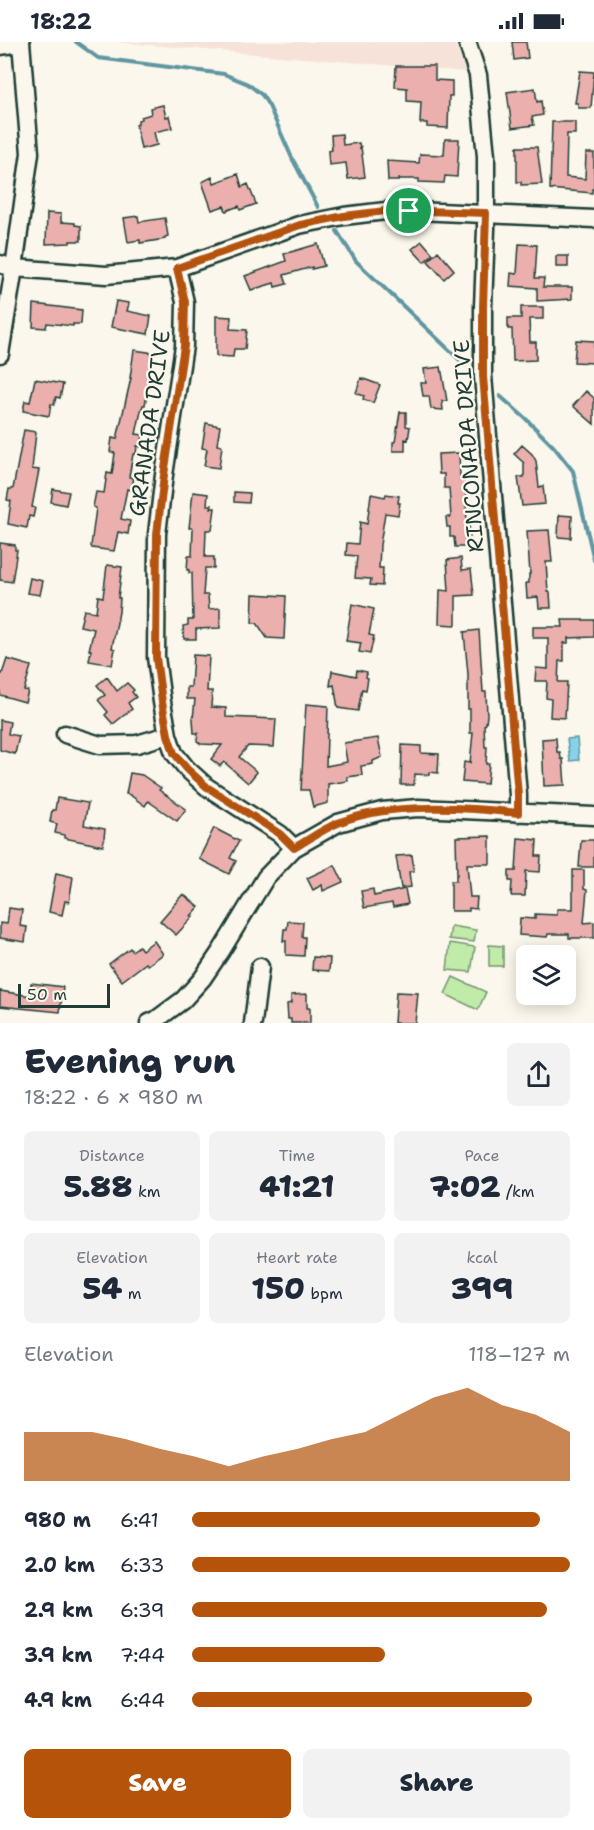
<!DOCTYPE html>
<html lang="en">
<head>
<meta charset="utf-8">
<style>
	body { margin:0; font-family:"Shantell Sans",sans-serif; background:#f2f2f3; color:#1f2937; height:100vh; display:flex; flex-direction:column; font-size:22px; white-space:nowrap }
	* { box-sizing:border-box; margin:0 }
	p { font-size:20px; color:#747a83 }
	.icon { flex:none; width:33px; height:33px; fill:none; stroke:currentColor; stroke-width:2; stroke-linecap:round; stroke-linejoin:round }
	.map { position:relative; height:981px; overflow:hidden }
	.drawer { display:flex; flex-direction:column; background:#fff; flex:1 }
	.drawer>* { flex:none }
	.controls { position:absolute; left:516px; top:903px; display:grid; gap:12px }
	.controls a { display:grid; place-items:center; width:60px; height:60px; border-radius:9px; background:#fff; box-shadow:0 3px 15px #0003; font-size:30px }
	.scale { position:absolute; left:18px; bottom:15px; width:92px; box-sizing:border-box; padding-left:6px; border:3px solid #1f3d34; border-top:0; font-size:16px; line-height:21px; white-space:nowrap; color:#1f3d34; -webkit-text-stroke:4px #fbf7ec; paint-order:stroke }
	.pin { position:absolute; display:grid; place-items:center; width:51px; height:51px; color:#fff; margin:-26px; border:3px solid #fff; border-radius:50%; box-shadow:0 2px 6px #0007 }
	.round { display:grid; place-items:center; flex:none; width:63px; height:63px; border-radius:9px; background:#f2f2f3 }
	.summary { display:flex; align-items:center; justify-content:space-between; height:102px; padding:0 24px }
	h1 { font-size:33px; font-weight:800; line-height:45px }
	.stats { display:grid; grid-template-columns:repeat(3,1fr); gap:9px; height:102px; padding:6px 24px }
	.stats div { display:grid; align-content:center; border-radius:9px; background:#f2f2f3; text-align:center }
	.stats b { font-size:30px; font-weight:800 }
	.stats small { font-size:16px; font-weight:400 }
	.stats p { font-size:16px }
	.chart { height:168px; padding:12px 24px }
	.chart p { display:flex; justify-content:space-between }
	.chart svg { width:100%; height:108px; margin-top:6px; fill:#b45309; opacity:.7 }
	.button { display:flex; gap:12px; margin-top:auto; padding:12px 24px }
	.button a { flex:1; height:69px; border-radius:9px; background:#b45309; color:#fff; font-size:24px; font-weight:800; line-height:69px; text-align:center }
	.button a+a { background:#f2f2f3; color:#1f2937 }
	ul { padding:0 24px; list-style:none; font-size:20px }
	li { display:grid; grid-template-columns:96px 72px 1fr; align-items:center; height:45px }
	li i { height:15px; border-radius:8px; background:#b45309 }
	.status { display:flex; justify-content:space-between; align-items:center; height:42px; padding:0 30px; background:#fff; direction:ltr }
	.status svg { height:16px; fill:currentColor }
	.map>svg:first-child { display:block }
	.built { fill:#f6e2d9 }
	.green { fill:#c1eba8; stroke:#70946e; stroke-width:1.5 }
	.water { fill:#88d2e9; stroke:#5e96a1; stroke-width:1.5 }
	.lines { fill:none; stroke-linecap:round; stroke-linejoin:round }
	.stream { stroke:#5e96a1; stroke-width:4 }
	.building { fill:#ebb0ae; stroke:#1f3d34; stroke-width:1.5 }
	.minor-casing { stroke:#1f3d34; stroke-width:21 }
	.minor { stroke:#fbf7ec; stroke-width:16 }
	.route-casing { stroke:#fff; stroke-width:12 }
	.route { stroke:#b45309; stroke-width:8 }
	.labels { text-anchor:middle; stroke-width:4.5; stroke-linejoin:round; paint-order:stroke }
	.street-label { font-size:22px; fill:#1f3d34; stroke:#fbf7ec }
</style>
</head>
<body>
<div class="status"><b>18:22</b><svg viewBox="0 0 49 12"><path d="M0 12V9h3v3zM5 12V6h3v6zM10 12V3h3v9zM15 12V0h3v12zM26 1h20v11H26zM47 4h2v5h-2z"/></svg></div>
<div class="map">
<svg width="594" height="981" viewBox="0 0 594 981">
	<rect width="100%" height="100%" fill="#fbf7ec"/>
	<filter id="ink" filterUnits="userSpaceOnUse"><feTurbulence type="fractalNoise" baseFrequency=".0167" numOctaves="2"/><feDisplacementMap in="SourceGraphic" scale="12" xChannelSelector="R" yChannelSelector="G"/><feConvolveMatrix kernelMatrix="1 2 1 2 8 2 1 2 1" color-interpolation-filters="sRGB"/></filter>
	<g filter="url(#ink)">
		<path class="built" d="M 115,0 L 454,0 L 466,30 Z"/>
		<path class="green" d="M 451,884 L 476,888 L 474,900 L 449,897 Z
			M 450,901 L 475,905 L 471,930 L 447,928 Z
			M 489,903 L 503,904 L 503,924 L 489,924 Z
			M 453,935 L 486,950 L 478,968 L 445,952 Z"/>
		<path class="water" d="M 577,696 L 579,718 L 570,719 L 567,697 Z"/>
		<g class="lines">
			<path class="stream" d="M 76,0 L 98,16 L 224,32 L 248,42 L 262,53 L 269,64 L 292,116 L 318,165
				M 337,189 L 356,219 L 465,323
				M 500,354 L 525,376 L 554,405 L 573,429 L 594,518"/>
		</g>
		<path class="building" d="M 512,0 L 526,0 L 528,16 L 514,18 Z
			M 396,24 L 435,24 L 435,38 L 452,39 L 452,54 L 449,54 L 448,86 L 427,85 L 427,81 L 420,81 L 421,60 L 407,59 L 407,46 L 395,45 Z
			M 580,29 L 594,30 L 591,66 L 578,66 L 578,61 L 575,61 Z
			M 535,46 L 537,60 L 541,59 L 543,73 L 532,75 L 534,83 L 512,86 L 507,50 Z
			M 163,63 L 166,75 L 169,74 L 172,86 L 154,90 L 157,103 L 141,107 L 136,83 L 138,82 L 138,78 L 141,77 L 141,75 L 151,72 L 150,66 Z
			M 552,80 L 575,80 L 575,92 L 567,92 L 566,135 L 585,137 L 586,111 L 594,111 L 594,147 L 592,147 L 592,151 L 550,147 Z
			M 342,92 L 343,103 L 359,101 L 360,106 L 361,105 L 365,135 L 348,137 L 346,121 L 329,123 L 328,109 L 332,108 L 331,93 Z
			M 445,97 L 459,97 L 457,135 L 445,134 L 444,141 L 419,140 L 419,137 L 399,137 L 399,139 L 388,139 L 387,119 L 419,121 L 420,112 L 444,113 Z
			M 517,105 L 537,105 L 542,142 L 521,143 L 521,140 L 517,140 Z
			M 238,132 L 242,145 L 248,142 L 256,162 L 240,168 L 239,164 L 226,169 L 224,164 L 212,168 L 202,140 L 212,135 L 214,141 Z
			M 47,171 L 61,172 L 61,180 L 75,181 L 75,183 L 81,184 L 81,199 L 70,199 L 70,201 L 46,202 Z
			M 138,174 L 139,180 L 165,176 L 168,194 L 165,195 L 165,197 L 140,201 L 140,198 L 128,200 L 124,176 Z
			M 422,199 L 433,212 L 424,220 L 412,207 Z
			M 318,202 L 324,224 L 312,227 L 312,225 L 284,233 L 287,242 L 275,245 L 274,241 L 251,248 L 245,234 L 286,219 L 284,212 Z
			M 519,202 L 537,203 L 535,236 L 544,236 L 543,245 L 572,245 L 572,257 L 537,259 L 537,246 L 510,244 L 511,231 L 517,232 Z
			M 438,209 L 454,228 L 444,237 L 428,219 Z
			M 556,214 L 568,214 L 568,225 L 556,225 Z
			M 116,259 L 129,261 L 127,269 L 151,274 L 148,292 L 111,285 Z
			M 34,262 L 82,268 L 81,282 L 73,282 L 73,284 L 47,281 L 46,286 L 33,285 Z
			M 521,265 L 543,265 L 543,277 L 529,277 L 530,300 L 536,300 L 536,318 L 513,319 L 512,287 L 508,287 L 508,276 L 521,276 Z
			M 216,274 L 231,275 L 230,287 L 247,288 L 245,307 L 234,307 L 233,315 L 216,314 Z
			M 576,298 L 594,299 L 594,321 L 574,320 Z
			M 134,308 L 154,311 L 145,363 L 143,363 L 141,369 L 136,392 L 143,393 L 141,405 L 137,404 L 136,412 L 133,412 L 129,435 L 134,436 L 131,448 L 127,447 L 121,477 L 130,479 L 128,492 L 118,490 L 114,509 L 92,506 L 91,504 L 96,466 L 93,465 L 96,450 L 104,451 L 107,431 L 112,432 L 115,411 L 110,410 L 112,396 L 117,397 L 131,336 L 130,336 Z
			M 441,325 L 447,359 L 442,359 L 443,368 L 431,367 L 429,354 L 423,354 L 421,341 L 426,341 L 424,327 Z
			M 361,336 L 380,343 L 373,361 L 363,357 L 364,354 L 356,351 Z
			M 35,337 L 63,342 L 60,356 L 56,355 L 54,363 L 51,362 L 49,374 L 23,369 L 25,359 L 30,360 Z
			M 586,349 L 594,356 L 594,382 L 573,364 Z
			M 400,370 L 406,370 L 406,384 L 410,385 L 408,398 L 405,397 L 405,409 L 393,409 L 393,400 L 395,400 Z
			M 206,381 L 220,384 L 217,403 L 222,404 L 219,426 L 204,424 L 207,407 L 202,406 Z
			M 24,388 L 36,390 L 32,427 L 39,428 L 32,465 L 35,466 L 33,475 L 29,474 L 27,486 L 8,482 L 11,459 L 7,458 L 9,447 L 13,447 Z
			M 522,403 L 532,412 L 536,419 L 539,445 L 543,444 L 545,462 L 522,464 L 518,435 L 524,435 L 524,421 L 514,412 Z
			M 459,411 L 460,434 L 465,433 L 467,482 L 469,482 L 470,495 L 465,495 L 465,505 L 455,505 L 454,495 L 450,495 L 450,485 L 447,485 L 446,475 L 451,475 L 449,446 L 444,446 L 444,432 L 439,432 L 438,412 Z
			M 53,447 L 69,450 L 66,463 L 51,460 Z
			M 193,450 L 208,452 L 207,463 L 212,463 L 211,466 L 215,466 L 212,488 L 206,488 L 205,515 L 214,515 L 214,526 L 205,526 L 203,553 L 208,553 L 209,567 L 220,566 L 220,586 L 196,587 L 196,597 L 184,597 L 183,584 L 188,583 L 188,578 L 193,578 L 192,531 L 189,531 L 189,528 L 187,528 L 188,514 L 192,514 L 193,486 L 189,486 Z
			M 234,450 L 250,451 L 249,461 L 234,460 Z
			M 371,452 L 385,455 L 386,452 L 399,454 L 398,461 L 400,461 L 398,473 L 385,471 L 380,503 L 379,526 L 383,526 L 382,544 L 370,543 L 371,537 L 355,536 L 357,514 L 346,513 L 347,501 L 358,502 L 360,480 L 367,482 Z
			M 559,473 L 572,474 L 571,496 L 558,495 Z
			M 549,488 L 552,520 L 546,520 L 548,550 L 550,550 L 551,566 L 539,566 L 538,555 L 527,556 L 526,541 L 529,541 L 529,532 L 530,532 L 527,489 Z
			M 0,501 L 15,503 L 15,508 L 17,508 L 12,540 L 0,538 Z
			M 461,516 L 462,528 L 471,527 L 474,553 L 456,554 L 456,583 L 439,582 L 440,548 L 449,549 L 447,518 Z
			M 107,523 L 122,525 L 118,556 L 120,556 L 119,570 L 112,606 L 115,607 L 112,623 L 89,619 L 91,608 L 89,608 L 94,587 L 80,584 L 84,568 L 96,570 L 98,554 L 103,555 Z
			M 30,536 L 43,539 L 40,553 L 27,551 Z
			M 253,552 L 286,554 L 284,597 L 267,596 L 257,581 L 252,581 Z
			M 352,562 L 374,567 L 369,593 L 374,594 L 370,612 L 359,610 L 361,601 L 346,599 Z
			M 562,578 L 594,578 L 594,595 L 568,596 L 568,601 L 564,601 L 564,619 L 559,619 L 558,640 L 567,640 L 565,676 L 550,675 L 551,657 L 546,656 L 547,639 L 535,639 L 536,626 L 548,627 L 548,596 L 533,596 L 533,585 L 563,585 Z
			M 479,588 L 483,650 L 486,650 L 487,673 L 486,682 L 484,683 L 485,705 L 487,705 L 486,722 L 489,722 L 487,742 L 462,740 L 464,720 L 470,721 L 473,691 L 470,691 L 470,667 L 468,667 L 468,632 L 464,590 Z
			M 193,613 L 209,614 L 207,649 L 212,649 L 211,665 L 226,666 L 226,675 L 276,677 L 274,705 L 248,704 L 239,715 L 257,730 L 248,741 L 224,720 L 220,724 L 211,717 L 222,703 L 201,702 L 197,699 L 198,691 L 194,691 L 193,677 L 195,657 L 187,657 L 187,645 L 191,645 Z
			M 7,617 L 31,624 L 24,648 L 28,649 L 25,660 L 0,653 L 0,631 L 2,632 Z
			M 357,628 L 367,630 L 366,635 L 368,636 L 366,648 L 362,647 L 358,669 L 338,666 L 334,643 L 330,644 L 332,629 L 356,634 Z
			M 107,635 L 117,649 L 127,641 L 134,648 L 132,650 L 136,655 L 128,661 L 132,667 L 113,682 L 105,673 L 108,670 L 98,658 L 105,653 L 97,643 Z
			M 306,662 L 328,664 L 326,724 L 347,720 L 344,701 L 378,696 L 382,715 L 373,719 L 373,722 L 361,724 L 362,733 L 347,735 L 348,739 L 328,742 L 328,761 L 313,765 L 309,748 L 301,748 Z
			M 0,678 L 10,680 L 8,692 L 19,694 L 15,712 L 0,708 Z
			M 556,696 L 557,710 L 560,710 L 561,717 L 563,717 L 565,743 L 544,744 L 542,697 Z
			M 402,703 L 421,704 L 421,711 L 439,712 L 438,731 L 429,730 L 429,733 L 415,732 L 414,743 L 401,743 Z
			M 130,731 L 142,733 L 161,746 L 159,748 L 186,767 L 177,779 L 148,759 L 145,764 L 130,753 L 126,752 Z
			M 57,756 L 88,761 L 84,783 L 105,787 L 103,804 L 64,796 L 64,793 L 55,791 L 57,782 L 50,780 L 52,768 L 55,768 Z
			M 214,786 L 239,799 L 230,816 L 236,819 L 229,832 L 199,817 Z
			M 490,794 L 490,822 L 467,822 L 470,855 L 477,855 L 476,867 L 469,866 L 469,869 L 451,869 L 451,839 L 456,839 L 456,833 L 457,833 L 456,795 Z
			M 518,796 L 537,798 L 536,814 L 541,814 L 540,830 L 526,829 L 525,854 L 511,854 L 512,839 L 509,839 L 509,829 L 516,829 Z
			M 581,798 L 594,798 L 594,825 L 579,825 Z
			M 412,813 L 414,829 L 409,830 L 411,845 L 401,846 L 396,814 Z
			M 335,823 L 343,840 L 323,849 L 322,843 L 313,848 L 307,836 Z
			M 573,828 L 584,828 L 584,847 L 587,848 L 584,881 L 594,880 L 594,896 L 569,896 L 569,892 L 548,892 L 547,895 L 519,893 L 520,876 L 535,877 L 535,872 L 557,873 L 557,867 L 573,867 Z
			M 56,831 L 73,835 L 69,860 L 65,859 L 62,873 L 49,870 Z
			M 373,847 L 374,854 L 405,847 L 408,862 L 393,865 L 392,861 L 364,866 L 361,849 Z
			M 183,852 L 199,865 L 191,874 L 193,875 L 176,893 L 160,879 Z
			M 9,866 L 22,868 L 20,884 L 27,885 L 25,900 L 0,896 L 0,881 L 7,882 Z
			M 288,879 L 303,880 L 302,895 L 305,895 L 304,914 L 286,913 L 286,899 L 283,899 L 284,887 L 287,887 Z
			M 154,899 L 163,912 L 148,923 L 146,921 L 122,939 L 109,922 L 130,906 L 132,909 L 139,904 L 142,908 Z
			M 313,915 L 330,916 L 329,929 L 312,928 Z
			M 31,941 L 63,945 L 60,970 L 0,964 L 0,949 L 31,954 Z
			M 396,950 L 418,951 L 415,981 L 394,981 Z
			M 307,952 L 307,966 L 310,966 L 310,981 L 291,981 L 291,977 L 288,977 L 287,962 L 291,961 L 291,953 Z"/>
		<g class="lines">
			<g class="minor-casing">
				<path id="minor" d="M 467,0 L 478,33 L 486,114 L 486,187 L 483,265 L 483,334 L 518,753 L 518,771
					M 0,4 L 21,1
					M 0,222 L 14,226 L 106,233 L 177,226 L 299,183 L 344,174 L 394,168 L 594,177
					M 177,226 L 185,260 L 184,304 L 164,433 L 157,492 L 156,615 L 162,660 L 168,693 L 174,711 L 187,727 L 207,745 L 280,792 L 294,806
					M 0,312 L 14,226 L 30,111 L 21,0
					M 65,692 L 100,703 L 137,702 L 168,693
					M 149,981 L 156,978 L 183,958 L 202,937 L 221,909 L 266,835 L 294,806 L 338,781 L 382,769 L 418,766 L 594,774
					M 253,981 L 260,925"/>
			</g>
			<use href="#minor" class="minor"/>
		</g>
	</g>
	<g class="lines" filter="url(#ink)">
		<g class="route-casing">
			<path id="route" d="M 394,168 L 486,171 L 483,265 L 483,334 L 518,753 L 518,771 C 464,765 389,760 338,781 C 323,787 308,798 294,806 L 280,792 L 207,745 L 187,727 L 174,711 L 168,693 L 162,660 L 156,615 L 157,492 L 164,433 L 184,304 L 185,260 L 177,226 L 300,183 L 344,174 Z"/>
		</g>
		<use href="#route" class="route"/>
	</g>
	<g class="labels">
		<g class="street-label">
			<text transform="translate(149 381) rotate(-82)" y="8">GRANADA DRIVE</text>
			<text transform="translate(468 404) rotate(-94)" y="8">RINCONADA DRIVE</text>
		</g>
	</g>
</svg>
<div class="controls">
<a><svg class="icon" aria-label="layers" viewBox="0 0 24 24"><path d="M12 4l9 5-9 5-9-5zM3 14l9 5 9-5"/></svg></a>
</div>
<div class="scale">50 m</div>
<div class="pin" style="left:409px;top:169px;background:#1e9e55"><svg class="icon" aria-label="arrive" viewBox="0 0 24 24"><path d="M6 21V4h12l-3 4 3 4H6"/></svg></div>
</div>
<section class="drawer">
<div class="summary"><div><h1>Evening run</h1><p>18:22 · 6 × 980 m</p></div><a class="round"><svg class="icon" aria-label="share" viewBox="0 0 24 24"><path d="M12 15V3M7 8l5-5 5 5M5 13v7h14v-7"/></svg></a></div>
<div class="stats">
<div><p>Distance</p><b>5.88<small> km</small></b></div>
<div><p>Time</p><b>41:21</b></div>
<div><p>Pace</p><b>7:02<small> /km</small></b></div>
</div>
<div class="stats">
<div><p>Elevation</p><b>54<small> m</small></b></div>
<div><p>Heart rate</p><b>150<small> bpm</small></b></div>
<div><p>kcal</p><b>399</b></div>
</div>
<div class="chart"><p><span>Elevation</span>118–127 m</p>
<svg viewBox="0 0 160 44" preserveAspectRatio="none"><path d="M0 44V24L10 24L20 24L30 27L40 31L50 34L60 38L70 34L80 31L90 27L100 24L110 17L120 10L130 6L140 13L150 17L160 24V44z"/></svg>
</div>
<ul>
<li><b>980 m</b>6:41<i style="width:92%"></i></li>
<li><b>2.0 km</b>6:33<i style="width:100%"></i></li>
<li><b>2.9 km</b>6:39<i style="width:94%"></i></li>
<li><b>3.9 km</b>7:44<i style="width:51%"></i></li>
<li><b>4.9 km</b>6:44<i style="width:90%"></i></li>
</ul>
<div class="button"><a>Save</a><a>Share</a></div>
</section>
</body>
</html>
